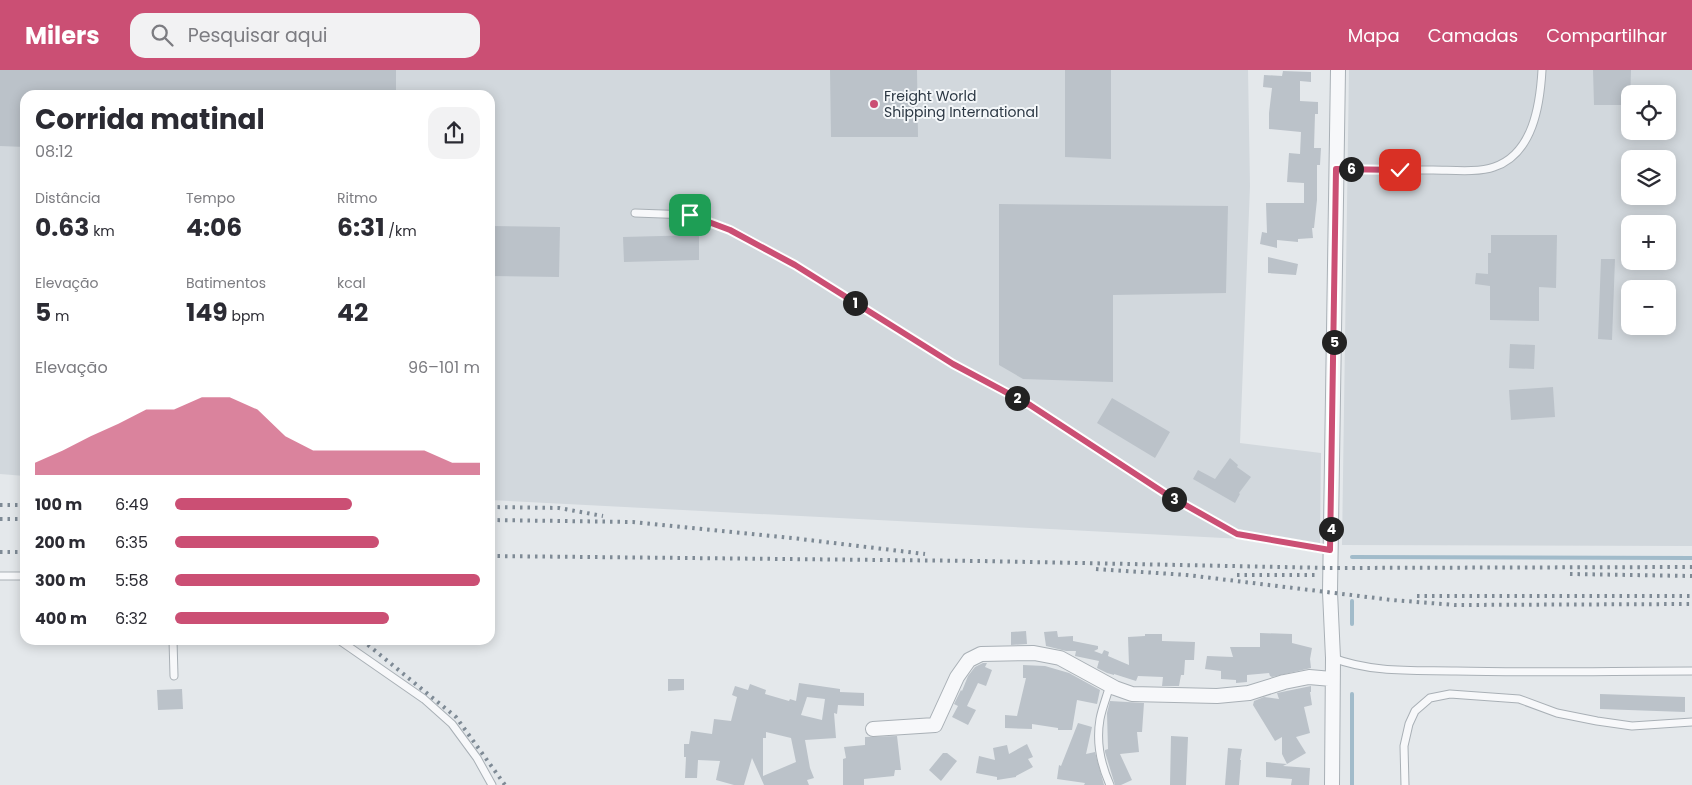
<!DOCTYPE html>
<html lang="pt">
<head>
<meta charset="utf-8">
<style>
	body { margin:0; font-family:Poppins,sans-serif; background:#f2f2f3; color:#2b2b33; height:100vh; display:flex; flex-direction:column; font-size:19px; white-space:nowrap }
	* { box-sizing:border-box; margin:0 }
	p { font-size:16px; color:#7c7c81 }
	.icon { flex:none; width:28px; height:28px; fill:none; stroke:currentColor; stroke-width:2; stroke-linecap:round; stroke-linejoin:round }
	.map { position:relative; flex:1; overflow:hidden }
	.side { position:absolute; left:20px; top:20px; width:475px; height:555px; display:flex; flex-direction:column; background:#fff; border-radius:15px; box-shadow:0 2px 12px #0003 }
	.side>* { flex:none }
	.controls { position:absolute; left:1621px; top:15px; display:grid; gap:10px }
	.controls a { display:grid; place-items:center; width:55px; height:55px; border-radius:10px; background:#fff; box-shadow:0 2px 12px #0003; font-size:25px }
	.pin { position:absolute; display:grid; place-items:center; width:42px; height:42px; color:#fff; margin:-21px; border-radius:10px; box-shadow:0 2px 8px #0006 }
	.km { position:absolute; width:25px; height:25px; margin:-12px; border-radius:50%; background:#222; color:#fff; font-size:14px; line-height:25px; text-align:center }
	.round { display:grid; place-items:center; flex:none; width:52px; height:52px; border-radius:15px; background:#f2f2f3 }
	.headline { display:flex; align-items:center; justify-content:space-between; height:85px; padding:0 15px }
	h1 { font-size:28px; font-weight:700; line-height:38px }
	.metrics { display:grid; grid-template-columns:repeat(3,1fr); gap:8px; height:85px; padding:5px 15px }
	.metrics div { display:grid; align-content:center }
	.metrics b { font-size:25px; font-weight:700 }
	.metrics small { font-size:14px; font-weight:400 }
	.metrics p { font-size:14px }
	.chart { height:140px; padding:10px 15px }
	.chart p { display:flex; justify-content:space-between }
	.chart svg { width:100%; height:90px; margin-top:5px; fill:#cb4f74; opacity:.7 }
	ul { padding:0 15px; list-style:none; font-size:16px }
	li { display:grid; grid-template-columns:80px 60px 1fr; align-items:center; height:38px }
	li i { height:12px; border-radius:6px; background:#cb4f74 }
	header { display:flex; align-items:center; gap:30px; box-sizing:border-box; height:70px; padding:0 25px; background:#cb4f74; color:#fff }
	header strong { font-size:24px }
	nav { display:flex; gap:28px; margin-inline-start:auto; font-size:18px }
	.search { width:350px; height:45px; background:#f2f2f3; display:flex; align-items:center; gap:12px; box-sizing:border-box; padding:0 18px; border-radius:15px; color:#7c7c81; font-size:19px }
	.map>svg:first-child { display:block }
	.built { fill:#d2d8dd; fill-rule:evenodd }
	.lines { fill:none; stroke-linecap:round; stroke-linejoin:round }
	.stream { stroke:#a1bbca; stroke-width:4 }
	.building { fill:#bbc2c9; fill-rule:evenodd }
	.service-casing { stroke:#a9b0b6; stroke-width:9 }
	.minor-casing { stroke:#a9b0b6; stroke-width:16 }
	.service { stroke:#f7f8fa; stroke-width:7 }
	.minor { stroke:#f7f8fa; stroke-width:14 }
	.rail { stroke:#7e8a95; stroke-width:4; stroke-dasharray:2.5 5; stroke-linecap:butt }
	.route-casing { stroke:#fff; stroke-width:10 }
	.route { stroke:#cb4f74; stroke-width:6 }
	.poi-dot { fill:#cb4f74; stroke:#f4f7f9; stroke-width:2 }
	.labels { text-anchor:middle; stroke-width:4; stroke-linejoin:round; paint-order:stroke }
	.poi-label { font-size:14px; fill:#2c3844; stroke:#f4f7f9; text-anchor:start }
</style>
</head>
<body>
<header>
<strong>Milers</strong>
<div class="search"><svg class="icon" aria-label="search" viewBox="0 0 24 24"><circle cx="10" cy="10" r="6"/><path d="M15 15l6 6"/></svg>Pesquisar aqui</div>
<nav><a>Mapa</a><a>Camadas</a><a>Compartilhar</a></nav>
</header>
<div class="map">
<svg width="1692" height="715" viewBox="0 0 1692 715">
	<rect width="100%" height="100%" fill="#e4e8eb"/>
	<path class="built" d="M 0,0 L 1248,0 L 1250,116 L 1240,373 L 1321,383 L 1320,473 L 490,430 L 490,25 L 25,25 L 25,406 L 0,404 Z
		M 1349,0 L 1692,0 L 1692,476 L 1342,475 ZM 1630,24 L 1668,24 L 1668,61 L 1630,61 ZM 1630,89 L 1668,89 L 1668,126 L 1630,126 ZM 1630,154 L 1668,154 L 1668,191 L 1630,191 ZM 1630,219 L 1668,219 L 1668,256 L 1630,256 Z"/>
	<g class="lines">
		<path class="stream" d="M 1352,487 L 1692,488
			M 1352,531 L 1352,554
			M 1352,624 L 1352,715"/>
	</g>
	<path class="building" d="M 0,0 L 396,0 L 396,25 L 25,25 L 25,77 L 0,76 Z
		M 830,0 L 917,0 L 918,67 L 831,67 Z
		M 1065,0 L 1111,0 L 1111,89 L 1065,87 Z
		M 1593,0 L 1631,0 L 1630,35 L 1594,35 Z
		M 1283,1 L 1311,2 L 1311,12 L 1300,11 L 1300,31 L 1318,32 L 1318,44 L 1315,44 L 1314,78 L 1321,78 L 1320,95 L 1317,95 L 1317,130 L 1314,158 L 1312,158 L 1313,168 L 1298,169 L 1298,172 L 1277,170 L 1277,178 L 1260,174 L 1262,162 L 1267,163 L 1266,133 L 1304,133 L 1304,113 L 1287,112 L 1289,83 L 1300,84 L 1301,62 L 1269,59 L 1269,43 L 1272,18 L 1263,17 L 1264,5 L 1282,6 Z
		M 999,134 L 1228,136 L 1226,223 L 1113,225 L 1113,312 L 1023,309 L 999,295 Z
		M 490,156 L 560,157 L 559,207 L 490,206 Z
		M 699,165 L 699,190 L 624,192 L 623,167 Z
		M 1491,165 L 1557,165 L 1556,218 L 1539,217 L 1539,251 L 1490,250 L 1490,216 L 1475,214 L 1476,203 L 1488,204 L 1488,183 L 1491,183 Z
		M 1268,187 L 1298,194 L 1296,205 L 1268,203 Z
		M 1601,189 L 1615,189 L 1612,270 L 1598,269 Z
		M 1510,274 L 1535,275 L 1534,299 L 1509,298 Z
		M 1553,317 L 1555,347 L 1511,350 L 1509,320 Z
		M 1112,328 L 1170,362 L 1155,388 L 1097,353 Z
		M 1230,388 L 1238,395 L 1237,397 L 1251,407 L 1239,423 L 1240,424 L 1235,433 L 1193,409 L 1198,400 L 1215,409 Z
		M 1026,561 L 1027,574 L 1011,575 L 1011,562 Z
		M 1057,561 L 1058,567 L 1073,566 L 1073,571 L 1098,576 L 1098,579 L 1094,581 L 1102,584 L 1104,580 L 1109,582 L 1108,586 L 1129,595 L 1128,567 L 1145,566 L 1145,564 L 1162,564 L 1162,571 L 1195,572 L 1194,590 L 1185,590 L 1184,605 L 1181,605 L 1179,616 L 1162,616 L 1163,607 L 1138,606 L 1136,611 L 1114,604 L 1114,605 L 1107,603 L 1097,598 L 1099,591 L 1075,586 L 1076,581 L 1066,581 L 1046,576 L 1044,562 Z
		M 1260,563 L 1292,564 L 1292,573 L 1312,578 L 1310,589 L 1311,598 L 1272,607 L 1270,606 L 1269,603 L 1247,605 L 1247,612 L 1236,613 L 1236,610 L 1221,609 L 1221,601 L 1205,599 L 1207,586 L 1233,587 L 1230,577 L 1260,577 Z
		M 983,593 L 987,593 L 985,597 L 992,600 L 986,616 L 978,613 L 967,636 L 976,640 L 968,655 L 952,647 L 958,636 L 954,634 L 961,620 L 962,621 L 968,606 L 975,597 Z
		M 1023,595 L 1045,596 L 1069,603 L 1100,620 L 1097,634 L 1077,630 L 1072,660 L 1058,660 L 1058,658 L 1032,654 L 1032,659 L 1005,658 L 1005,645 L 1017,646 L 1026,608 L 1023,608 Z
		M 668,609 L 684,609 L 684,620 L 668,621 Z
		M 799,613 L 840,619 L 840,622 L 864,623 L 864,636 L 838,635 L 837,644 L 834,643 L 836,668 L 805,670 L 810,698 L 814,708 L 807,710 L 809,715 L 764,715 L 752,688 L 744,715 L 734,715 L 716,710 L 720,691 L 698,690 L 697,708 L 685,708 L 686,687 L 684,687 L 684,674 L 689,674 L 691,661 L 712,664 L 714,649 L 731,651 L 737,627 L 732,625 L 735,616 L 748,620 L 750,614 L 766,620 L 765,624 L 789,631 L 790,629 L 796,631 ZM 807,627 L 825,629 L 822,650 L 801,645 ZM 766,662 L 791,668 L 796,692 L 763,706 L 763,668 L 766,668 Z
		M 1311,616 L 1311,622 L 1310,622 L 1312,635 L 1304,637 L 1310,663 L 1296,667 L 1306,683 L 1287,694 L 1282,684 L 1282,667 L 1275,671 L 1253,635 L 1254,631 L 1264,627 L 1279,629 L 1277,623 Z
		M 182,619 L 183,639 L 158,640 L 157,620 Z
		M 1600,624 L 1685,627 L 1685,642 L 1600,639 Z
		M 1110,631 L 1144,633 L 1142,662 L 1137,662 L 1139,682 L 1120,684 L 1132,710 L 1121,715 L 1115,715 L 1105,682 L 1105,680 L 1108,679 L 1107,643 Z
		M 1078,653 L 1092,657 L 1086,684 L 1095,682 L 1104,715 L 1084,715 L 1085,713 L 1057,709 L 1059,695 L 1061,696 Z
		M 897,666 L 901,700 L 895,700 L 894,706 L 864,709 L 864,715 L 843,715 L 843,689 L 846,688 L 844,677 L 865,675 L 865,667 Z
		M 1171,666 L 1188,667 L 1186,715 L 1170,715 Z
		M 1027,674 L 1033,687 L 1028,689 L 1033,697 L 1016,706 L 1016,707 L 997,710 L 997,707 L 976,703 L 979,686 L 995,690 L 993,678 L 1007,675 L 1009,684 Z
		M 1228,678 L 1242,679 L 1240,690 L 1241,690 L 1239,715 L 1225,715 Z
		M 943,683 L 947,683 L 957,691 L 941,711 L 929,700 Z
		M 1266,692 L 1287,694 L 1283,696 L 1310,698 L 1309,715 L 1291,715 L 1292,709 L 1266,707 Z"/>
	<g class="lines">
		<g class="service-casing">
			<path id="service" d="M 1336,99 C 1369,99 1401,100 1433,100 C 1450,100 1478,103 1494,97 C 1533,84 1540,35 1542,0
				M 635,143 L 690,145 L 731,160 L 795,195 L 953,294 L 1030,335 L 1166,424 L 1237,464 L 1330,480
				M 0,506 L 25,506
				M 173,570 L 174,606
				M 339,570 L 424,629 L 452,654 L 477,688 L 492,715
				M 1333,588 C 1372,603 1415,600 1456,601 C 1535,603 1613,601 1692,601
				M 1110,615 C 1107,626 1102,638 1100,649 C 1096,672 1101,695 1110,715
				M 1405,715 L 1404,676 L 1409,654 L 1415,641 L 1430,628 L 1450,624 L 1519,629 L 1557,643 L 1597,651 L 1632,656 L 1692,652"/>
		</g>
		<g class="minor-casing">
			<path id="minor" d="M 873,659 L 935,655 L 957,607 L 969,590 L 981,584 L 1034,583 L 1060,588 L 1115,618 L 1132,624 L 1217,626 L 1249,623 L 1284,612 L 1309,607 L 1332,609
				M 1332,715 L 1333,588 L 1330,522 L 1338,0"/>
		</g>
		<use href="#service" class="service"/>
		<use href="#minor" class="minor"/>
		<path class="rail" d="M 0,435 L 25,435
			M 490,437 L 559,438 L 603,446
			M 0,449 L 25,449
			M 490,450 L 633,452 L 792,468 L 925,484
			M 0,482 L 25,482
			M 490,486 L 980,491 L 1330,498 L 1692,497
			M 1096,499 L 1187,505 L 1392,530 L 1455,535 L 1692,534
			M 1570,504 L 1692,506
			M 1237,505 L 1317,505
			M 1417,526 L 1692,526
			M 362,570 L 456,647 L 505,715"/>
	</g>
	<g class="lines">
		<g class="route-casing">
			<path id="route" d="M 690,145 L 730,160 L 795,195 L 953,294 L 1030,335 L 1166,424 L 1237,464 L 1330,480 L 1336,99 L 1400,100"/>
		</g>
		<use href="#route" class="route"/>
	</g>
	<circle class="poi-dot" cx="874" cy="34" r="5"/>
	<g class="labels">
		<g class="poi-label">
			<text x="884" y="31">Freight World<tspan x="884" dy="16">Shipping International</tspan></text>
		</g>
	</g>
</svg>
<div class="controls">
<a><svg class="icon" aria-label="locate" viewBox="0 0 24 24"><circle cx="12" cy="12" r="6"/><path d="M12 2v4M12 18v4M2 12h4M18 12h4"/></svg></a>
<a><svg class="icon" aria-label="layers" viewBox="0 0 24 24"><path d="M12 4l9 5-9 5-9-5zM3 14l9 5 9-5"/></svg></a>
<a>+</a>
<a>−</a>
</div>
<div class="pin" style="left:690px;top:145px;background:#1e9e55"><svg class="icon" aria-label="arrive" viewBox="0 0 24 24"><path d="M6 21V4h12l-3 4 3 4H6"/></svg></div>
<div class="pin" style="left:1400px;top:100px;background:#d93025"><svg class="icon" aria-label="check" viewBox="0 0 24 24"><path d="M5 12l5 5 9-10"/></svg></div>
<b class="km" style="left:855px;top:233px">1</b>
<b class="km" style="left:1017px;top:328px">2</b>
<b class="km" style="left:1174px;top:429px">3</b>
<b class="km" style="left:1331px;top:459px">4</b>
<b class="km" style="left:1334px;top:272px">5</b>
<b class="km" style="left:1351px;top:99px">6</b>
<section class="side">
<div class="headline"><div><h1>Corrida matinal</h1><p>08:12</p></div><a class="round"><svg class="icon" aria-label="share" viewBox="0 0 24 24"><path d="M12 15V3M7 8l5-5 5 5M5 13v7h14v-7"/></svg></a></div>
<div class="metrics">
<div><p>Distância</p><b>0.63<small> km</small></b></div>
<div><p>Tempo</p><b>4:06</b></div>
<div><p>Ritmo</p><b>6:31<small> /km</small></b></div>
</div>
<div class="metrics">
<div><p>Elevação</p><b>5<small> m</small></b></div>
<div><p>Batimentos</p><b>149<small> bpm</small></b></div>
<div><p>kcal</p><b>42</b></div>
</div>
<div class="chart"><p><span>Elevação</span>96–101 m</p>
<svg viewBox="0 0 160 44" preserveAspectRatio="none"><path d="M0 44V38L10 32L20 25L30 19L40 12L50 12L60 6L70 6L80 12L90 25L100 32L110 32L120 32L130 32L140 32L150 38L160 38V44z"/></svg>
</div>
<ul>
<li><b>100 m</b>6:49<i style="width:58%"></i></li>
<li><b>200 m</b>6:35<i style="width:67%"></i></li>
<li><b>300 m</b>5:58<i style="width:100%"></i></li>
<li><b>400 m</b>6:32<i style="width:70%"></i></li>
</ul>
</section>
</div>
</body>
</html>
